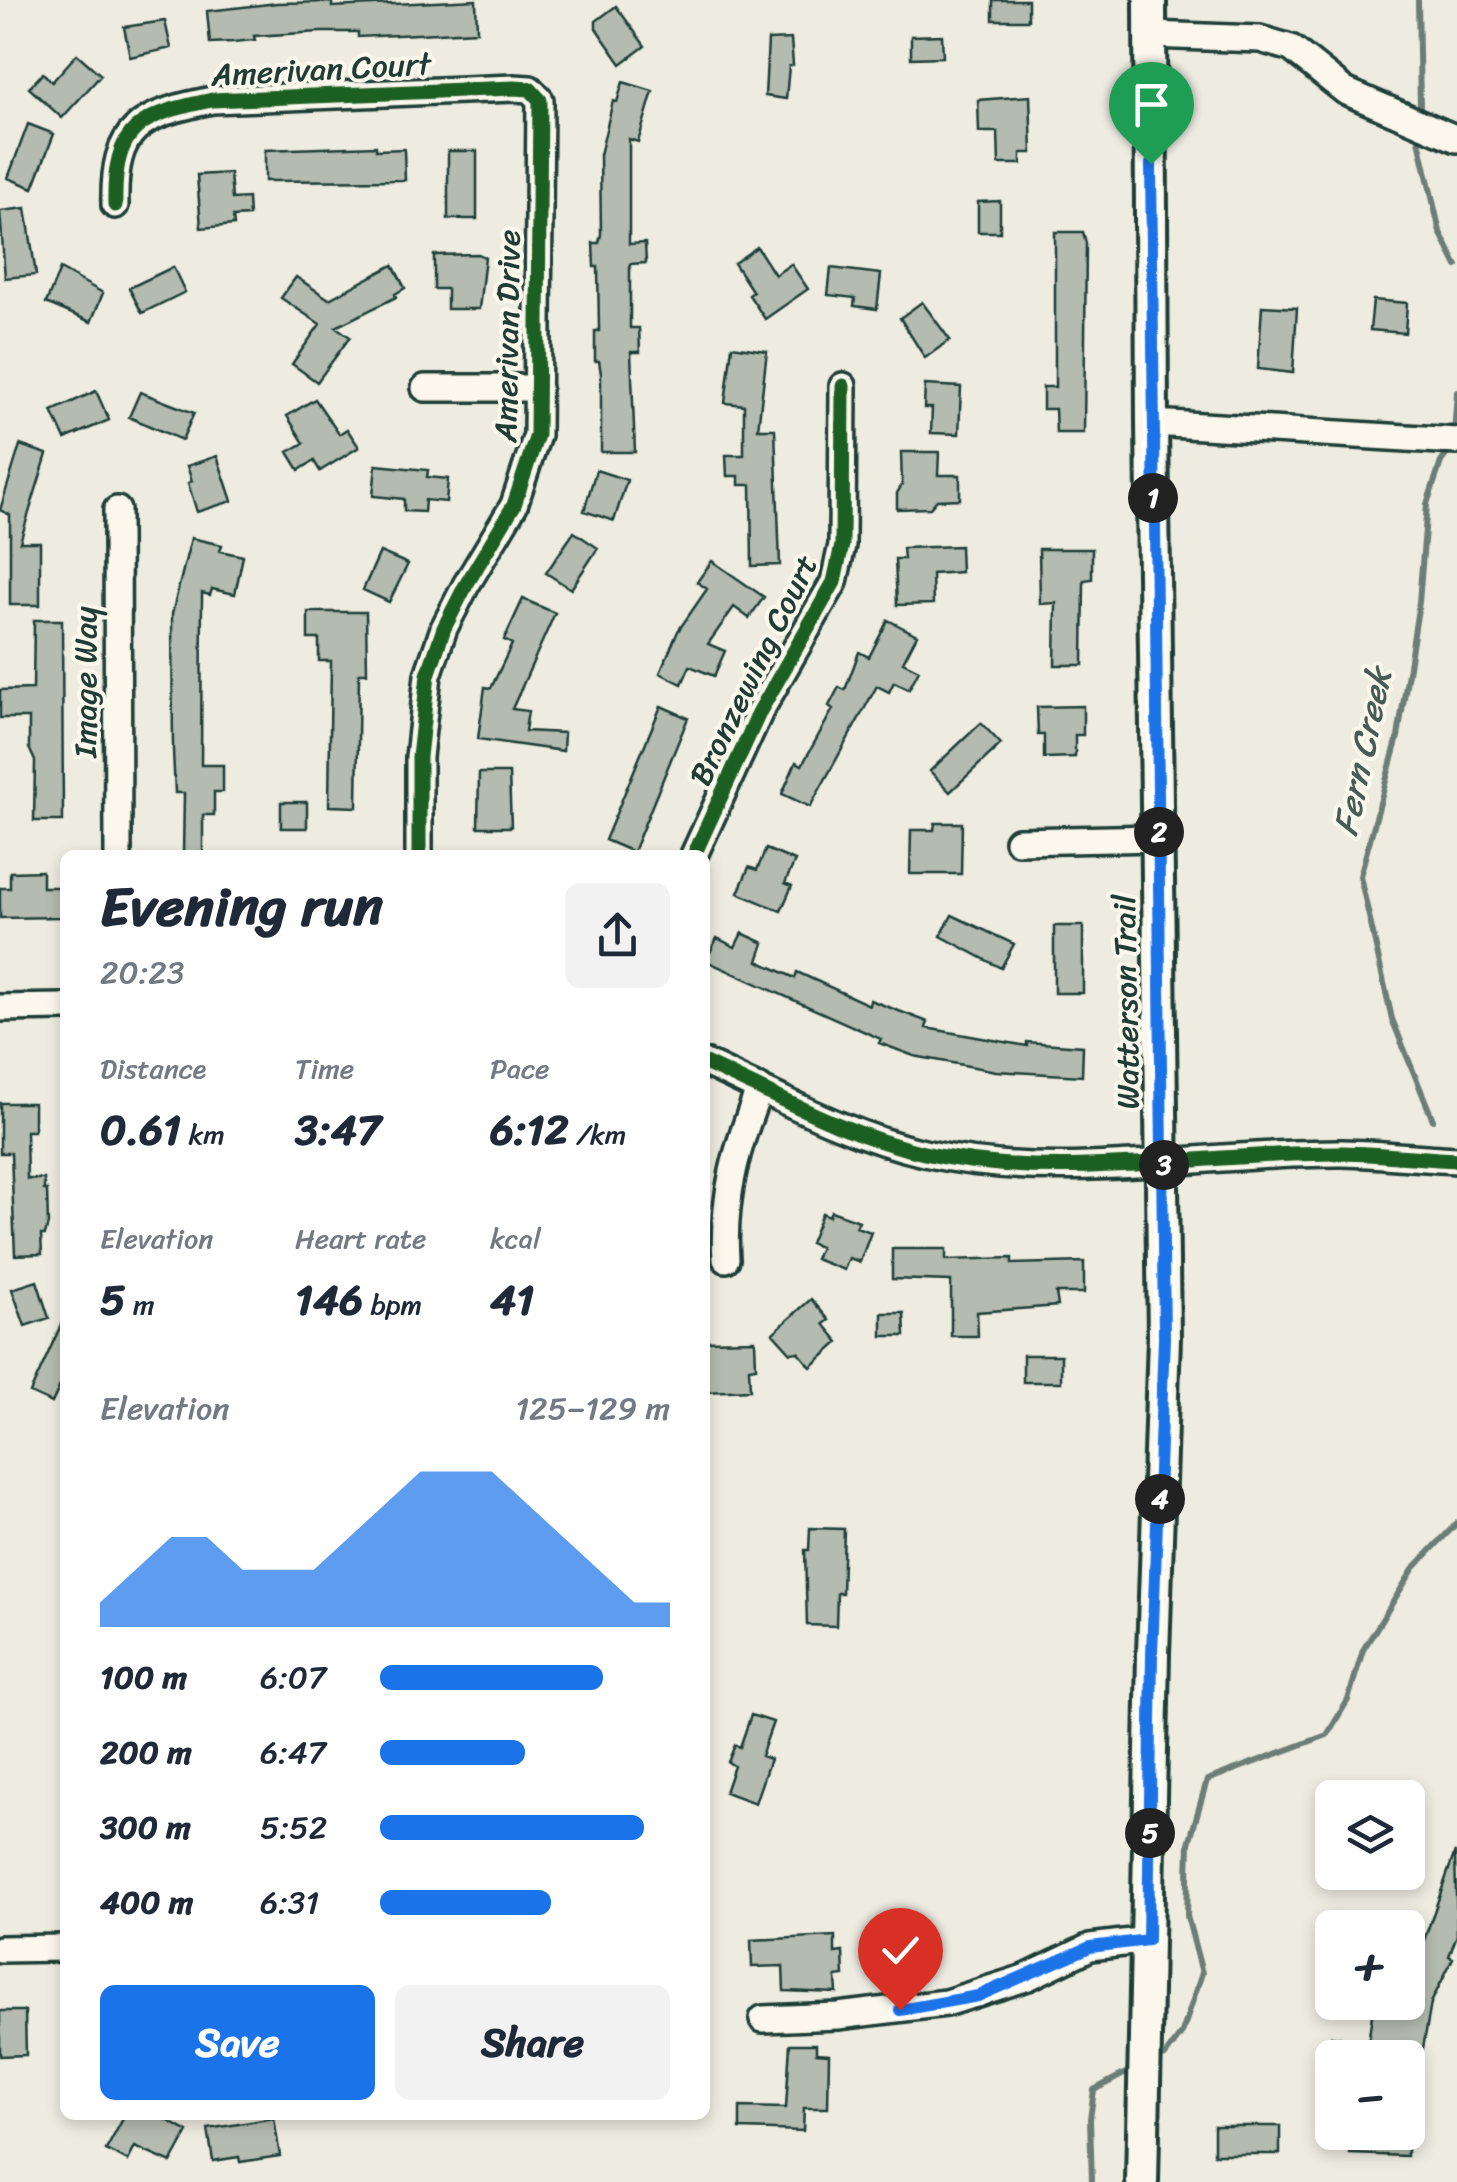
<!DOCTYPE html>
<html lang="en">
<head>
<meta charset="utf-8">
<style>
	body { margin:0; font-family:Sriracha,sans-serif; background:#f2f2f3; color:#1f2937; height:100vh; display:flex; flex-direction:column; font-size:38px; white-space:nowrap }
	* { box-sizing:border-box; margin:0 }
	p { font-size:32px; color:#747a83 }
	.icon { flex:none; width:55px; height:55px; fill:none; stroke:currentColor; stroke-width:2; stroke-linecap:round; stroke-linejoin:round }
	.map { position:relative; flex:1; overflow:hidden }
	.sheet { position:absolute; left:60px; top:850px; width:650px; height:1270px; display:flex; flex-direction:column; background:#fff; border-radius:15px; box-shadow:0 5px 15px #0003 }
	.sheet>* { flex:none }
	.fabs { position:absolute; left:1315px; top:1780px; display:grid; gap:20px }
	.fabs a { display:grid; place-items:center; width:110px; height:110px; border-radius:15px; background:#fff; box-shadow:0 5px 15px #0003; font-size:50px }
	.pin { position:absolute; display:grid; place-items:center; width:85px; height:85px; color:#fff; margin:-102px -42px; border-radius:50% 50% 50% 0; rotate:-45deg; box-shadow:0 0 10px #0007 }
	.pin .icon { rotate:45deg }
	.km { position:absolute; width:50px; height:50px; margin:-25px; border-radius:50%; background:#222; color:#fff; font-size:28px; line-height:50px; text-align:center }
	.round { display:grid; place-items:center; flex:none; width:105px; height:105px; border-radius:15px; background:#f2f2f3 }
	.overview { display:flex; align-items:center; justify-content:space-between; height:170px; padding:0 40px }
	h1 { font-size:55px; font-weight:700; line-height:75px }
	.figures { display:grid; grid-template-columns:repeat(3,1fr); gap:15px; height:170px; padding:10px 40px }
	.figures div { display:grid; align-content:center }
	.figures b { font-size:42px; font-weight:700 }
	.figures small { font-size:28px; font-weight:400 }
	.figures p { font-size:28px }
	.chart { height:280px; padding:20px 40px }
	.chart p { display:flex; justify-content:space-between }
	.chart svg { width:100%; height:180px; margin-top:10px; fill:#1a73e8; opacity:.7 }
	.button { display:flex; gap:20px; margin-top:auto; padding:20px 40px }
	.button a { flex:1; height:115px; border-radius:15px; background:#1a73e8; color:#fff; font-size:40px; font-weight:700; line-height:115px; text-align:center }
	.button a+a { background:#f2f2f3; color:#1f2937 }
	ul { padding:0 40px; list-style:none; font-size:32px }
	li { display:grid; grid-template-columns:160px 120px 1fr; align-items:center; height:75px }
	li i { height:25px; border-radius:12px; background:#1a73e8 }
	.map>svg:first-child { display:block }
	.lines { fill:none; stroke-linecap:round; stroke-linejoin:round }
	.stream { stroke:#6c7d74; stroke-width:6 }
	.building { fill:#b4bbb0; stroke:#1f3d34; stroke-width:2.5 }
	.minor-casing { stroke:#1f3d34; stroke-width:32 }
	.major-casing { stroke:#1f3d34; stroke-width:38 }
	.minor { stroke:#fbf7ec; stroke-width:25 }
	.major { stroke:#fbf7ec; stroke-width:30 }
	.cycleway-casing { stroke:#fbf7ec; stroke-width:21 }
	.cycleway { stroke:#1b5e20; stroke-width:15 }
	.route-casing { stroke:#fff; stroke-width:20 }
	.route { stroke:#1a73e8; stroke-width:12 }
	.labels { text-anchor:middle; stroke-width:8; stroke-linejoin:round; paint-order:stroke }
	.street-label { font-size:32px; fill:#1f3d34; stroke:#fbf7ec }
	.water-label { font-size:35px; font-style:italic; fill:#455d54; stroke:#fbf7ec }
</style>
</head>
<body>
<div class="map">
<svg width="1457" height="2182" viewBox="0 0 1457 2182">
	<rect width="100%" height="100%" fill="#eeece1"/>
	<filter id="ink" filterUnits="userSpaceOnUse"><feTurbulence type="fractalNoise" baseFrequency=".01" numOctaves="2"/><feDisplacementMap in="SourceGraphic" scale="20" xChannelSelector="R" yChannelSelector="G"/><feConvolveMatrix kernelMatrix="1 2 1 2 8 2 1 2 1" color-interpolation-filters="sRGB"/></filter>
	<g filter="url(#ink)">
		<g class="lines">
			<path class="stream" d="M 1418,0 L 1420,107
				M 1419,140 L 1440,232 L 1457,266
				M 1454,435 L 1457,392
				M 1433,1120 L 1392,1019 L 1360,876 L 1398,737 L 1419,602 L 1427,504 L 1441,462 L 1452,447
				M 1156,2060 L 1165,2056 L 1182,2033 L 1202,1973 L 1187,1916 L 1189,1843 L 1207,1780 L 1327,1735 L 1348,1700 L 1363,1650 L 1414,1568 L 1457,1523
				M 1092,2182 L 1090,2119 L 1094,2090 L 1135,2068"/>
		</g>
		<path class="building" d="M 476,0 L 477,31 L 358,37 L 358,32 L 321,32 L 254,36 L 255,40 L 233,42 L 210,43 L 207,11 L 277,3 L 332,2 L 332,7 Z
			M 993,0 L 1028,0 L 1028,20 L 993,20 Z
			M 616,6 L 645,46 L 621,64 L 596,28 L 596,21 Z
			M 165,21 L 171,48 L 130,57 L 124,27 Z
			M 942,35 L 943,57 L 911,58 L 911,36 Z
			M 791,39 L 793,65 L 789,66 L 786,99 L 765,96 L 768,40 Z
			M 77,54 L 101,75 L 62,118 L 29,88 L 43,73 L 52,82 Z
			M 623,82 L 653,91 L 638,142 L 629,139 L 629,244 L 645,243 L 646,263 L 630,264 L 630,328 L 639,328 L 640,352 L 631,352 L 635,452 L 601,452 L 601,374 L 599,361 L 595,361 L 595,331 L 599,331 L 598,267 L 594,267 L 593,243 L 599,243 L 601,234 L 600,155 L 613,101 L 617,102 Z
			M 1030,96 L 1032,153 L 1021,153 L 1021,164 L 999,164 L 998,132 L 979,132 L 978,100 Z
			M 28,124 L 54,134 L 33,188 L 8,178 Z
			M 376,146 L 376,150 L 404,149 L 405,180 L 265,181 L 265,150 Z
			M 448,151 L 477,151 L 477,219 L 448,219 Z
			M 230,173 L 232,199 L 248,198 L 249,216 L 233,217 L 234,225 L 201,228 L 197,175 Z
			M 1000,201 L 1000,232 L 978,232 L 978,202 Z
			M 26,208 L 36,275 L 5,278 L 0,211 Z
			M 1055,232 L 1083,232 L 1086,243 L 1084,433 L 1056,433 L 1055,409 L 1043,409 L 1043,387 L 1055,387 Z
			M 757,247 L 775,275 L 791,264 L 808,289 L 765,319 L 749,295 L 753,292 L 734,263 Z
			M 478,254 L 485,257 L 479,309 L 447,309 L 447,289 L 434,289 L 434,255 Z
			M 393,265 L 405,288 L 395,294 L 396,297 L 336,327 L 350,337 L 317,382 L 292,364 L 320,324 L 281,298 L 296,277 L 329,299 Z
			M 173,267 L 185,292 L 142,313 L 129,288 Z
			M 831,268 L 881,274 L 877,309 L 854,306 L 855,298 L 828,295 Z
			M 60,269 L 103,293 L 91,322 L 46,303 Z
			M 1373,300 L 1407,303 L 1405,333 L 1370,330 Z
			M 922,302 L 950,340 L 925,358 L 900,318 Z
			M 1262,306 L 1297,308 L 1293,373 L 1258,369 Z
			M 732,346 L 767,351 L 758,429 L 775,429 L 780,565 L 752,566 L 751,485 L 739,485 L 739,476 L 727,476 L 726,455 L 744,455 L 744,405 L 725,403 Z
			M 925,385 L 961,387 L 959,434 L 931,433 L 932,408 L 924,408 Z
			M 96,391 L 109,420 L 65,439 L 52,411 Z
			M 140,392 L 194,413 L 182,440 L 129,417 Z
			M 315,399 L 339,434 L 347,429 L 359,447 L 320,471 L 314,461 L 299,470 L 288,452 L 304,443 L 287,416 Z
			M 20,445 L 47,454 L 20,542 L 40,542 L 40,605 L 10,605 L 10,515 L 0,510 Z
			M 901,452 L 939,452 L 938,475 L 960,475 L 960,499 L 937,500 L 930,508 L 897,509 L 897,493 L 902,485 Z
			M 217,456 L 232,501 L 197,512 L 188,483 L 192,481 L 187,466 Z
			M 376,465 L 428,470 L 427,477 L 448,479 L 446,502 L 425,500 L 424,512 L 404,511 L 404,499 L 373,496 Z
			M 596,470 L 627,480 L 614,521 L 584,511 Z
			M 574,532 L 598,548 L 571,589 L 546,573 Z
			M 191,538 L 222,545 L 220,551 L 243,556 L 235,594 L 212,589 L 210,595 L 202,593 L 201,765 L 223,765 L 223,792 L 214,792 L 214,815 L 203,815 L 203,855 L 183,855 L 184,793 L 175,793 L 173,750 L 172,614 Z
			M 960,546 L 961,572 L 932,574 L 933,604 L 897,605 L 895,559 L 904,559 L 903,548 Z
			M 1039,549 L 1092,549 L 1092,579 L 1084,580 L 1083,665 L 1055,665 L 1056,603 L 1040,604 Z
			M 380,552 L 408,564 L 389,602 L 363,590 Z
			M 712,561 L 764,597 L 749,618 L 734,607 L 708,644 L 725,651 L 714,676 L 690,666 L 682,684 L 660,673 L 678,631 L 707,589 L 697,582 Z
			M 523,599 L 555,613 L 512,709 L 528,711 L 525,731 L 564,733 L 563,751 L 478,739 L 485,687 L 491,688 L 512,644 L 504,640 Z
			M 308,612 L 366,612 L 367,673 L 359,673 L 357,807 L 329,806 L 331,661 L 319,661 L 319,639 L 308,639 Z
			M 34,620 L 62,620 L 63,821 L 34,821 L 35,761 L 29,748 L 29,718 L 0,718 L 0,690 L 33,689 Z
			M 888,620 L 917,635 L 903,662 L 919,670 L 909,689 L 894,682 L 889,692 L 877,686 L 810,807 L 782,794 L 796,762 L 802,765 L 833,709 L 829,706 L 839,687 L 845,690 L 859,652 L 869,657 Z
			M 661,706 L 688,718 L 633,852 L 605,840 Z
			M 1083,706 L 1083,735 L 1075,735 L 1075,757 L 1044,758 L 1044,735 L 1038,735 L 1037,707 Z
			M 981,723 L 1001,744 L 950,792 L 930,771 Z
			M 479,773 L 509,773 L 511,827 L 478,827 Z
			M 281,802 L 307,802 L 307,828 L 281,828 Z
			M 935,823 L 962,823 L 961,874 L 910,874 L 911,830 L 934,830 Z
			M 766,849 L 795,861 L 785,883 L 792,886 L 781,911 L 738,893 L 749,867 L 757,870 Z
			M 42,871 L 42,887 L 61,887 L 62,917 L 0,918 L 0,888 L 10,888 L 10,872 Z
			M 952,915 L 1014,944 L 1001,968 L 941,936 Z
			M 1054,926 L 1083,926 L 1083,993 L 1054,993 Z
			M 742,933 L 764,943 L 758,961 L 795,978 L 797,972 L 869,1005 L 870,1000 L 928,1022 L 926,1028 L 1027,1046 L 1027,1042 L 1083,1046 L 1082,1076 L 996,1071 L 914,1056 L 879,1043 L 881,1039 L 706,961 L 717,938 L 735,947 Z
			M 0,1103 L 34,1103 L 34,1131 L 26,1131 L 27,1179 L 44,1179 L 44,1190 L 47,1190 L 48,1224 L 45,1235 L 41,1235 L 42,1254 L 15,1255 L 11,1153 L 0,1153 Z
			M 831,1211 L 859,1221 L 856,1227 L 871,1232 L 860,1262 L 849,1258 L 844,1270 L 815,1259 L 820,1247 L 810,1243 L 822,1213 L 829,1216 Z
			M 892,1249 L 946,1249 L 946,1260 L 1012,1258 L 1012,1264 L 1084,1262 L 1084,1293 L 1056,1293 L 1058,1306 L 977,1312 L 978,1336 L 951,1336 L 951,1281 L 892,1279 Z
			M 37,1281 L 49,1318 L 25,1326 L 12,1289 Z
			M 811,1299 L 829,1320 L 824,1324 L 839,1342 L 811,1367 L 798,1352 L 791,1353 L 773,1333 Z
			M 882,1313 L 904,1313 L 905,1336 L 882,1336 Z
			M 65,1316 L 65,1375 L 52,1403 L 30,1393 Z
			M 755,1340 L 756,1367 L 749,1368 L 750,1390 L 706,1392 L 705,1341 Z
			M 1023,1355 L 1061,1355 L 1061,1382 L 1023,1382 Z
			M 810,1528 L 844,1529 L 842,1593 L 837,1593 L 836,1626 L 807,1625 L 805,1550 L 809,1550 Z
			M 751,1715 L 773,1722 L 761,1756 L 770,1759 L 755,1803 L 725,1792 L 734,1766 L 728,1762 L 735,1745 L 740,1747 Z
			M 1455,1852 L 1457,1935 L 1449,1956 L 1453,1958 L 1431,2003 L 1422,2054 L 1419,2058 L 1327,2058 L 1331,2036 L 1368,2043 L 1373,2008 L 1392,2011 L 1394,2006 L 1408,2007 L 1408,1963 L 1415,1966 Z
			M 835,1936 L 835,1953 L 843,1952 L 844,1976 L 836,1977 L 837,1993 L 784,1991 L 783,1966 L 752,1967 L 751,1940 Z
			M 0,2011 L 25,2011 L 26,2055 L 0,2056 Z
			M 790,2044 L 816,2044 L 816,2053 L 829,2054 L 828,2108 L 804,2108 L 803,2131 L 740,2129 L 740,2107 L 786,2108 Z
			M 125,2115 L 158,2115 L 188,2132 L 171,2163 L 135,2147 L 128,2161 L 106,2150 Z
			M 274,2118 L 280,2156 L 240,2162 L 239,2157 L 213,2161 L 208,2129 Z
			M 1214,2126 L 1280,2126 L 1280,2154 L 1214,2154 Z
			M 1350,2132 L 1407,2132 L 1407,2156 L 1350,2154 Z"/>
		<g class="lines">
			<g class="minor-casing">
				<path id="minor" d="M 1150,35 L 1260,39 L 1291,48 L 1345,91 L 1457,139
					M 115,205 C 113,125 141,115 212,100 L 514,88 L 530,89 L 540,100 L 537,435 L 514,505 L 466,585 L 444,628 L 428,675 L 419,757 L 419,855
					M 425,388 L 538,388
					M 1152,423 L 1457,441
					M 117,510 L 118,855
					M 1018,841 L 1159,838
					M 694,855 L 760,711 L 834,582 L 842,545 L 843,386
					M 0,1008 L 65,1007
					M 705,1063 C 775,1095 848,1136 924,1153 C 1061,1184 1204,1152 1343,1153 C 1381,1154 1419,1158 1457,1160
					M 726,1259 C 722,1198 737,1145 760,1088
					M 0,1949 L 65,1948
					M 763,2019 L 838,2016 L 946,2003 L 1028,1977 L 1090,1947 L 1148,1940"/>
			</g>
			<g class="major-casing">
				<path id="major" d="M 1142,2182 L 1153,1654 L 1164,1338 L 1152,423 L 1150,0"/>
			</g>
			<use href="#minor" class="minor"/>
			<use href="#major" class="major"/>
			<g class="cycleway-casing">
				<path id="cycleway" d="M 115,205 C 113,125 141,115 212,100 L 514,88 L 530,89 L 540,100 L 537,435 L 514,505 L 466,585 L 444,628 L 428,675 L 419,757 L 419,855
					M 694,855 L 760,711 L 834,582 L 842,545 L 843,386
					M 705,1063 C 775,1095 848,1136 924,1153 C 1061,1184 1204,1152 1343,1153 C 1381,1154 1419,1158 1457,1160"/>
			</g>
			<use href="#cycleway" class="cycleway"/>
		</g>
	</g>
	<g class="lines" filter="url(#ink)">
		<g class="route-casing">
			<path id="route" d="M 900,2010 L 978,1996 L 1090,1947 L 1148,1940 L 1152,1654 L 1164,1338 L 1151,164"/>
		</g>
		<use href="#route" class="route"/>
	</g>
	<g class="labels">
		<g class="street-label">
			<text transform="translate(321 69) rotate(-3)" y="11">Amerivan Court</text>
			<text transform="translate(507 336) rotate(-89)" y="11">Amerivan Drive</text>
			<text transform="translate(753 670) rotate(-64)" y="11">Bronzewing Court</text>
			<text transform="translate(85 682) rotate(-90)" y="11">Image Way</text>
			<text transform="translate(1126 1002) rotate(-91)" y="11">Watterson Trail</text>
		</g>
		<g class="water-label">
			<text transform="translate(1362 752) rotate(-78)" y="12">Fern Creek</text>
		</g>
	</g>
</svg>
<div class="fabs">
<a><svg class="icon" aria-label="layers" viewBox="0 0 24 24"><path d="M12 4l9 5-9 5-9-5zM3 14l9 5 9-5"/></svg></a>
<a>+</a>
<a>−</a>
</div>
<div class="pin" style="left:1151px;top:164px;background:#1e9e55"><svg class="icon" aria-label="arrive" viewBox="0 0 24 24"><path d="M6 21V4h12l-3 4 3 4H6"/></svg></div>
<div class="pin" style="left:900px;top:2010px;background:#d93025"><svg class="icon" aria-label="check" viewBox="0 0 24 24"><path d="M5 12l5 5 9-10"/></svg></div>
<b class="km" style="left:1153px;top:498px">1</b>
<b class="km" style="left:1159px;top:832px">2</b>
<b class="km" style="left:1164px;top:1165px">3</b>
<b class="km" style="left:1160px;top:1499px">4</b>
<b class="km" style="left:1150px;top:1833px">5</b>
<section class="sheet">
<div class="overview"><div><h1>Evening run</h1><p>20:23</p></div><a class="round"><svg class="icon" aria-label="share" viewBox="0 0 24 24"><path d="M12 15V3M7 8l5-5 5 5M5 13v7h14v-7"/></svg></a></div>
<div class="figures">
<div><p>Distance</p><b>0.61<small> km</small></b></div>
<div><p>Time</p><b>3:47</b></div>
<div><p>Pace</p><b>6:12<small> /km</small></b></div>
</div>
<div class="figures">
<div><p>Elevation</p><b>5<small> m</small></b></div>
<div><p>Heart rate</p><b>146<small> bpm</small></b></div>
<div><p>kcal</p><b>41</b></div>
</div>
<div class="chart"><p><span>Elevation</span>125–129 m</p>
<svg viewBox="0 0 160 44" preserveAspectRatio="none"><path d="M0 44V38L10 30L20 22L30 22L40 30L50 30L60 30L70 22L80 14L90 6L100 6L110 6L120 14L130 22L140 30L150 38L160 38V44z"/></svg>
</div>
<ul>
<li><b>100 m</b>6:07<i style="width:77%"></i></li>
<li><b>200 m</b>6:47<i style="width:50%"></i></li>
<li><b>300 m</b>5:52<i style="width:91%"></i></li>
<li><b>400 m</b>6:31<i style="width:59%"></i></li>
</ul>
<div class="button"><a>Save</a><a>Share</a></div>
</section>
</div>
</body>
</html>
